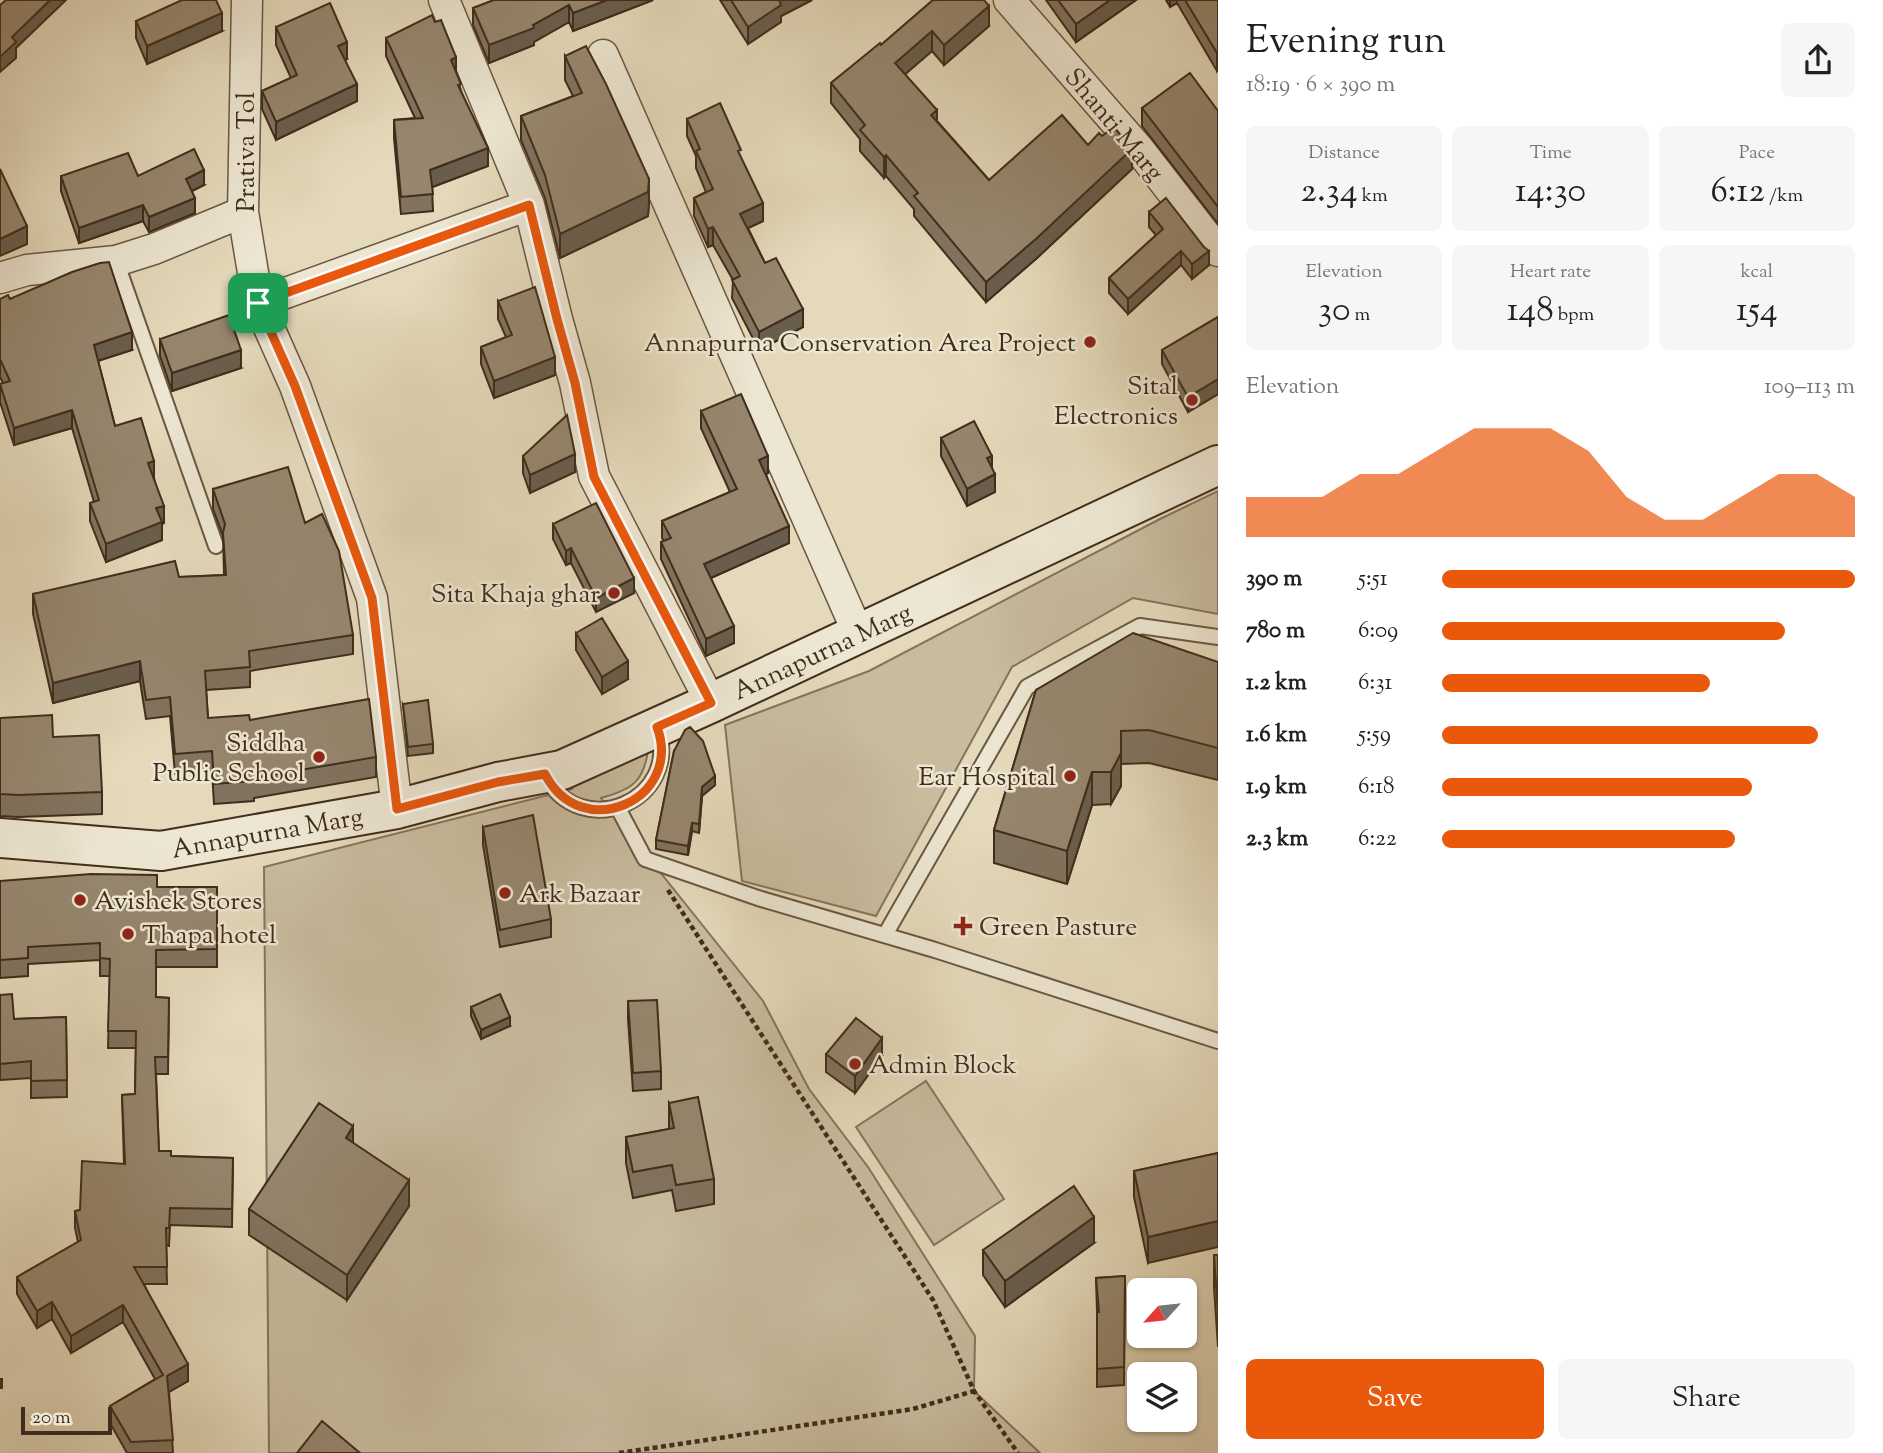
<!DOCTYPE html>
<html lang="en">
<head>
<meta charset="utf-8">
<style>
	body { margin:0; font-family:"Sorts Mill Goudy",serif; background:#f6f6f6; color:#222; height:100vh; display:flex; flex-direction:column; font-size:26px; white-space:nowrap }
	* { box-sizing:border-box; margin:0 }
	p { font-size:23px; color:#767676 }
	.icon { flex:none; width:38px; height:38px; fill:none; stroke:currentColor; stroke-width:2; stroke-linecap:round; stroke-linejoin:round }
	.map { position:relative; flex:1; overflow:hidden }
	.side { display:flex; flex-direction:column; background:#fff; width:665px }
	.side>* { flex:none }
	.needle { width:46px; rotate:243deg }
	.fabs { position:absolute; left:1127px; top:1278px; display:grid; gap:14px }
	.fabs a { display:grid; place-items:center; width:70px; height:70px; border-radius:10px; background:#fff; box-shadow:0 2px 5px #0004; font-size:35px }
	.scale { position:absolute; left:21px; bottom:18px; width:91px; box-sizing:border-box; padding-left:7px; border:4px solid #412d1b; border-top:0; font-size:19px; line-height:24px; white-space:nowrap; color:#412d1b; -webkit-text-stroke:5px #ede6d2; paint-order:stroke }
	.pin { position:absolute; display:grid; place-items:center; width:60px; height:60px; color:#fff; margin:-30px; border-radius:14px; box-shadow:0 4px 10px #0006 }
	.round { display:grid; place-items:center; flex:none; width:74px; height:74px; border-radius:10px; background:#f6f6f6 }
	.head { display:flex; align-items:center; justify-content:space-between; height:119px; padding:0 28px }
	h1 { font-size:38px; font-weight:600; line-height:52px }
	.figures { display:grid; grid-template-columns:repeat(3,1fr); gap:10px; height:119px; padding:7px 28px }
	.figures div { display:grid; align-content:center; border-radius:10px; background:#f6f6f6; text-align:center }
	.figures b { font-size:35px; font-weight:600 }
	.figures small { font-size:19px; font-weight:400 }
	.figures p { font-size:19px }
	.chart { height:196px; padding:14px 28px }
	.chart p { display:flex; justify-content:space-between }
	.chart svg { width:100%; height:126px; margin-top:7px; fill:#ea580c; opacity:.7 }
	.primary-button { display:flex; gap:14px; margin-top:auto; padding:14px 28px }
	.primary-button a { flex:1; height:80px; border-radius:10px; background:#ea580c; color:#fff; font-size:28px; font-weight:600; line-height:80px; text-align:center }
	.primary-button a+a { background:#f6f6f6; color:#222 }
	ul { padding:0 28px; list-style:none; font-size:23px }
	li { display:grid; grid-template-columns:112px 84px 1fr; align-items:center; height:52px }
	li i { height:18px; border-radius:9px; background:#ea580c }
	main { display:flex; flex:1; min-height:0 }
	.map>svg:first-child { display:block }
	.green { fill:#c8bc9f; stroke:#84745d; stroke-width:2 }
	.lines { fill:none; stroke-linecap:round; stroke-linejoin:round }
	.lane-casing { stroke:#6a5843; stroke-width:18 }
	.street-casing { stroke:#6a5843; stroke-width:33 }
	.secondary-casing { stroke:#412d1b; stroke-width:42 }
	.path { stroke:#412d1b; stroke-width:4.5; stroke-dasharray:5 3.5; stroke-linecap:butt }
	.lane { stroke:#ede6d2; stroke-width:14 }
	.street { stroke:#ede6d2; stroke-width:30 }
	.secondary { stroke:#ede6d2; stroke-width:38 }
	.wall { fill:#81735f; stroke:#412d1b; stroke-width:2 }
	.shaded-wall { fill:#695e4d; stroke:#412d1b; stroke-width:2 }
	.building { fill:#96866e; stroke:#412d1b; stroke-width:2 }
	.route-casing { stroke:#fff; stroke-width:14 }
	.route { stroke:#ea580c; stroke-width:9 }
	.poi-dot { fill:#8f2418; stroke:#ede6d2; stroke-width:2.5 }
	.labels { text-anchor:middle; stroke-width:5; stroke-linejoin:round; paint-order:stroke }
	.street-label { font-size:26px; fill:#412d1b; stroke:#ede6d2 }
	.poi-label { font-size:26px; fill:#412d1b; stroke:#ede6d2; text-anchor:end }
</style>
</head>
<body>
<main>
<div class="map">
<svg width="1218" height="1453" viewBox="0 0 1218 1453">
	<rect width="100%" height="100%" fill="#e4d9ba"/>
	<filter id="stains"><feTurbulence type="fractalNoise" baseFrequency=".00286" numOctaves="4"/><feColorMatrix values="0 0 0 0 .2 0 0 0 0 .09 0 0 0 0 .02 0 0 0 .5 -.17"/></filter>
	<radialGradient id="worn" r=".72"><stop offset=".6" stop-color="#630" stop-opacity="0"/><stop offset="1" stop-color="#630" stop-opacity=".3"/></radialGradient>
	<path class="green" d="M 1218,491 L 1218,614 L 1133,598 L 1012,667 L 876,916 L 742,881 L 725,725 L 869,671 L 1160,519 Z
		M 648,750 C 644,783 630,790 601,798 L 763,1001 L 809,1089 L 868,1167 L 975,1336 L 974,1391 L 1040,1453 L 269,1453 L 264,867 L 572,789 L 569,786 Z
		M 926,1081 L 1004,1199 L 934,1245 L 856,1127 Z"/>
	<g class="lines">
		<g class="lane-casing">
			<path id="lane" d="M 116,261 L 216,546
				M 545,775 C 580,844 683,800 657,728
				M 618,808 L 645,859 L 758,898 L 935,950 L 1218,1041
				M 885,935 L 1027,687 L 1140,626 L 1218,637"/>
		</g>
		<g class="street-casing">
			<path id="street" d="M 247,0 L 243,212 L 258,303 L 295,386 L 372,598 L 397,809
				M 444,0 L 529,205
				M 1009,0 L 1138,148 L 1218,251
				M 603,55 L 858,633
				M 0,278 L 27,270 L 116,261 L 154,249 L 243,212
				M 258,303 L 529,205 L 557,319 L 575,383 L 594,476 L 711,703"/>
		</g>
		<g class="secondary-casing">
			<path id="secondary" d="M 0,838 L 161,851 L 397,809 L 498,782 L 562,770 L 711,703 L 1218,465"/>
		</g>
		<path class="path" d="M 668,890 L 933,1300 L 974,1391 L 1018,1453
			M 619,1453 L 913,1409 L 974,1391"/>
		<use href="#lane" class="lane"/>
		<use href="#street" class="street"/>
		<use href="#secondary" class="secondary"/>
	</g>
	<path class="wall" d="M 494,0 L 653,0 L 573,31 L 569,22 L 534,42 L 534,45 L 489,63 L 473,25 L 473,8 Z
		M 720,0 L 812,0 L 781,16 L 781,22 L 748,44 Z
		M 933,0 L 989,26 L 944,65 L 932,51 L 905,74 L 937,121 L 989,180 L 1088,145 L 1132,169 L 1037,258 L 986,302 L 914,216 L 914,209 L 886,176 L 884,178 L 860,151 L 860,139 L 831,103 L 831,83 L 881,45 Z
		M 1046,0 L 1136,0 L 1076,42 Z
		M 1166,0 L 1218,0 L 1218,70 L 1217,71 L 1177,3 L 1170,7 Z
		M 136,21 L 222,31 L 147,64 L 136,38 Z
		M 276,27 L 347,59 L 345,60 L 357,101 L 276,140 L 262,109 L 262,91 L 291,78 L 276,45 Z
		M 386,38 L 456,72 L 461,91 L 488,166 L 432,187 L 433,211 L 401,214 L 394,138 L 394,120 L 415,118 L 386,56 Z
		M 565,56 L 649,203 L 648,216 L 560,258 L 545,198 L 521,140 L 521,116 L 573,96 L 565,80 Z
		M 1142,108 L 1218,111 L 1218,224 L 1142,126 Z
		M 687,119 L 741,159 L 763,221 L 748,228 L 765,263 L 803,327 L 759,350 L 732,298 L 733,280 L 713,245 L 708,247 L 694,216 L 694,198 L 706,192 L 696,168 L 696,156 L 687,136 Z
		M 61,176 L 138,176 L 204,185 L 192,191 L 195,213 L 149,232 L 143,221 L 79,243 L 61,191 Z
		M 1149,212 L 1209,265 L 1192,279 L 1181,265 L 1128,314 L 1109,293 L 1109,278 L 1156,235 L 1149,227 Z
		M 0,299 L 10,299 L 132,350 L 98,361 L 115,426 L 154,478 L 164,523 L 162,524 L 162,540 L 106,562 L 90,521 L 90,503 L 94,502 L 72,428 L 14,445 L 0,402 L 0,384 L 3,383 L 0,377 Z
		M 498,301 L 555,375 L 494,398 L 481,364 L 481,347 L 506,337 L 498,319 Z
		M 1218,317 L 1218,394 L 1188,412 L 1162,364 L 1162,350 Z
		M 160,339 L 241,368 L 172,391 L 160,356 Z
		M 701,411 L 768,473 L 766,474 L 789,543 L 711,578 L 734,643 L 706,656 L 661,559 L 661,542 L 664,541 L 662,538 L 662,521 L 730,492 L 701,428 Z
		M 941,438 L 992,468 L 995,492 L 967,506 L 941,456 Z
		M 523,456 L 575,472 L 530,493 L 523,473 Z
		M 213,489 L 305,523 L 353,635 L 353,654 L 250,671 L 250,687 L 206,690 L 208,718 L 250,720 L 376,757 L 376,777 L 254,798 L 254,801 L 214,804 L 212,771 L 175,774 L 170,716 L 146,719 L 140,681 L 53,703 L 33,614 L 33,594 L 179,577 L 224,575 L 223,536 L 213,509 Z
		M 553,524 L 634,593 L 596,612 L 571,563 L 566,565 L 553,539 Z
		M 576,633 L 628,679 L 602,694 L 576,650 Z
		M 1218,662 L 1218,780 L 1149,763 L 1121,764 L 1121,786 L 1111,804 L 1092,805 L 1067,884 L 994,863 L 994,830 L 1036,690 Z
		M 403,704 L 433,744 L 433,753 L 408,756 Z
		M 0,718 L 53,737 L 102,792 L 102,814 L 18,817 L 0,816 Z
		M 674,751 L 715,785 L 702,796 L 699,833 L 692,831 L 688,855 L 656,849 L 656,840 Z
		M 483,827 L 551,919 L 551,937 L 500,947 L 483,845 Z
		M 0,881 L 157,887 L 217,887 L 217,967 L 156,967 L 156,997 L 169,998 L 168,1074 L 156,1074 L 159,1151 L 171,1156 L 233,1158 L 232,1227 L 170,1225 L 169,1246 L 166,1245 L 167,1284 L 144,1284 L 188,1381 L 169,1392 L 173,1453 L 127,1453 L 110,1423 L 110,1406 L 155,1379 L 123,1322 L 71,1353 L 52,1319 L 37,1328 L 17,1294 L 17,1277 L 78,1242 L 75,1228 L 75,1211 L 80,1210 L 124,1164 L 122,1095 L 135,1094 L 136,1048 L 108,1048 L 110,976 L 100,976 L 100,960 L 28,964 L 28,976 L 0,978 Z
		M 0,995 L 14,1019 L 66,1017 L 67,1097 L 31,1098 L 31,1078 L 0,1080 Z
		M 628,1001 L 661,1071 L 661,1089 L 633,1091 L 628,1019 Z
		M 471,1007 L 510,1026 L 481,1039 L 471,1016 Z
		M 826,1054 L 882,1056 L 855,1093 L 826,1072 Z
		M 669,1103 L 714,1179 L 714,1204 L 676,1211 L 672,1190 L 633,1198 L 626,1163 L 626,1137 L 669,1129 Z
		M 353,1143 L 409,1206 L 347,1300 L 249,1235 L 249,1209 Z
		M 1218,1153 L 1148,1263 L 1134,1197 L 1134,1171 Z
		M 1094,1243 L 1005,1307 L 983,1275 L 983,1250 Z
		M 1214,1255 L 1218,1255 L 1218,1347 L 1214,1288 Z
		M 1125,1276 L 1124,1385 L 1097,1387 L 1097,1312 L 1096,1278 Z"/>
	<path class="shaded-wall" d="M 50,0 L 66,0 L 16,48 L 16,58 L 0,72 L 0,57 L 12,37 Z
		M 607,0 L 653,0 L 573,31 L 573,13 Z
		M 779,0 L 812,0 L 781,16 L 781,22 L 748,44 L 748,27 Z
		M 1110,0 L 1136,0 L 1076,42 L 1076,24 Z
		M 1170,0 L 1177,0 L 1177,3 L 1170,7 Z
		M 569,5 L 569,22 L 534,42 L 534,45 L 489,63 L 489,45 L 533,25 Z
		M 989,6 L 989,26 L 944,65 L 944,45 Z
		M 222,13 L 222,31 L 147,64 L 147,46 Z
		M 932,31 L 932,51 L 895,83 L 895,63 Z
		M 347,42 L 347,59 L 338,63 L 338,46 Z
		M 1217,53 L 1218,53 L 1218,70 L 1217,71 Z
		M 456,57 L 456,75 L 451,60 Z
		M 357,84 L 357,101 L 276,140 L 276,122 Z
		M 937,110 L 937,130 L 931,115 Z
		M 488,148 L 488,166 L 430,188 L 430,170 Z
		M 1132,149 L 1132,169 L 1037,258 L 986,302 L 986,282 Z
		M 886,155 L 886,176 L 884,178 L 884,157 Z
		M 204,170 L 204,185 L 186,194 L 186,179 Z
		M 649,179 L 649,203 L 648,216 L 560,258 L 560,234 Z
		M 195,198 L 195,213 L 149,232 L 149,217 Z
		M 763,203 L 763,221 L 740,232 L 740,214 Z
		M 143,205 L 143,221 L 79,243 L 79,228 Z
		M 27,226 L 27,244 L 0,256 L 0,239 Z
		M 713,227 L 713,245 L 708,247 L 708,229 Z
		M 1181,251 L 1181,265 L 1128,314 L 1128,299 Z
		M 1209,251 L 1209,265 L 1192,279 L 1192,264 Z
		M 803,309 L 803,327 L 759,350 L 759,332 Z
		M 132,332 L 132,350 L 94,362 L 94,345 Z
		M 241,350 L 241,368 L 172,391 L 172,373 Z
		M 555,357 L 555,375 L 494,398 L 494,381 Z
		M 1218,379 L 1218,394 L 1188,412 L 1188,397 Z
		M 72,410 L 72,428 L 14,445 L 14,428 Z
		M 575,454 L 575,472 L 530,493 L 530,475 Z
		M 768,456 L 768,473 L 759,477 L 759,460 Z
		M 992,456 L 992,473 L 987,458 Z
		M 154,461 L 154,478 L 148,480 L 148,463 Z
		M 995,474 L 995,492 L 967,506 L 967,489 Z
		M 164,506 L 164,523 L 162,524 L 162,540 L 106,562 L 106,544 L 156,508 Z
		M 789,526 L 789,543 L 704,581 L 704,564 Z
		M 571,548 L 571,563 L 566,565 L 566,551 Z
		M 634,578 L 634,593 L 596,612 L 596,598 Z
		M 734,626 L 734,643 L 706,656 L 706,639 Z
		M 140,661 L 140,681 L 53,703 L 53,683 Z
		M 628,661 L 628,679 L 602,694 L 602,677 Z
		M 1121,753 L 1121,786 L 1111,804 L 1111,772 Z
		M 1092,772 L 1092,805 L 1067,884 L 1067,851 Z
		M 715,776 L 715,785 L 702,796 L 699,833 L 702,787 Z
		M 692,823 L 692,831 L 688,855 L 688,846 Z
		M 510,1017 L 510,1026 L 481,1039 L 481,1030 Z
		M 882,1038 L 882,1056 L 855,1093 L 855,1076 Z
		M 353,1126 L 353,1152 L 346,1138 Z
		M 409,1180 L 409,1206 L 347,1300 L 347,1275 Z
		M 1094,1217 L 1094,1243 L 1005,1307 L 1005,1281 Z
		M 1218,1221 L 1218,1247 L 1148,1263 L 1148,1237 Z
		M 52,1302 L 52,1319 L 37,1328 L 37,1311 Z
		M 123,1305 L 123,1322 L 71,1353 L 71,1336 Z
		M 188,1364 L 188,1381 L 167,1393 L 167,1376 Z
		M 0,1379 L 2,1379 L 2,1388 L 0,1388 Z"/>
	<path class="building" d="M 6,0 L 50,0 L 12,37 L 16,42 L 0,57 L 0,5 Z
		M 182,0 L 216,0 L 222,13 L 147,46 L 136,21 Z
		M 494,0 L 607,0 L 573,13 L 569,5 L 533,25 L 534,28 L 489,45 L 473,8 Z
		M 731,0 L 779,0 L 781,5 L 748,27 Z
		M 933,0 L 984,0 L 989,6 L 944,45 L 932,31 L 895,63 L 937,110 L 931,115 L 989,180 L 1062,115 L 1088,145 L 1099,133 L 1102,136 L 1114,127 L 1132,149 L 1037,238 L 986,282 L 914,196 L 918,193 L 886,155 L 884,157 L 860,130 L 865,125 L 831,83 L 880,43 L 881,45 Z
		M 1058,0 L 1110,0 L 1076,24 Z
		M 1185,0 L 1218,0 L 1218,53 L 1217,53 Z
		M 330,3 L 347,42 L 338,46 L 357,84 L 276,122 L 262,91 L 297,75 L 276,27 Z
		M 432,15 L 435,22 L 441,20 L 456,57 L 451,60 L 461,84 L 458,85 L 488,148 L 430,170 L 433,194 L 401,197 L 394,120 L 423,118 L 386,38 Z
		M 586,46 L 606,84 L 649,179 L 648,192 L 560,234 L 545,175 L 521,116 L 582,93 L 565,56 Z
		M 1190,73 L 1218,111 L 1218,207 L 1142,108 Z
		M 720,103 L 741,150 L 738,151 L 763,203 L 740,214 L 765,263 L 776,258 L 803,309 L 759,332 L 732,280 L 740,276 L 713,227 L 708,229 L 694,198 L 713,189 L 696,151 L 700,149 L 687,119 Z
		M 194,149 L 204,170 L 186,179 L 195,198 L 149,217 L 143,205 L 79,228 L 61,176 L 128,153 L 138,176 Z
		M 0,169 L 27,226 L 0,239 Z
		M 1166,198 L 1204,247 L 1209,251 L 1192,264 L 1181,251 L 1128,299 L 1109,278 L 1163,229 L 1149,212 Z
		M 109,262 L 132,332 L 94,345 L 115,426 L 141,418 L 154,461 L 148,463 L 164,506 L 156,508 L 162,522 L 106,544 L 90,503 L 99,500 L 72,410 L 14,428 L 0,384 L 10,381 L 0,359 L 0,299 L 8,295 L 10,299 L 72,272 L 100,263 Z
		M 535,287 L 555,357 L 494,381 L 481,347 L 512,335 L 498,301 Z
		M 229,315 L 241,350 L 172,373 L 160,339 Z
		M 1218,317 L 1218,379 L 1188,397 L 1162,350 Z
		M 741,394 L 768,456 L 759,460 L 789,526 L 704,564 L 734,626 L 706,639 L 661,542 L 671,538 L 662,521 L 737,489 L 701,411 Z
		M 567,415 L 575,454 L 530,475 L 523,456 Z
		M 974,421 L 992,456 L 987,458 L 995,474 L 967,489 L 941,438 Z
		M 288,467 L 305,523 L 322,514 L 339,551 L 353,635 L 249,651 L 250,667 L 205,671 L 208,718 L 249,715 L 250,720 L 369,699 L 376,757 L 254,778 L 254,781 L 214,784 L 212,751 L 175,754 L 170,697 L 146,700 L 140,661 L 53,683 L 33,594 L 175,561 L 179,577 L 226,575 L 223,533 L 225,524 L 213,489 Z
		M 596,503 L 634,578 L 596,598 L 571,548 L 566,551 L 553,524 Z
		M 602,618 L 628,661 L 602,677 L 576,633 Z
		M 1133,633 L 1218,662 L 1218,748 L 1149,730 L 1121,731 L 1121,753 L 1111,772 L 1092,772 L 1067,851 L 994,830 L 1036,690 Z
		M 428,700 L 433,744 L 408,747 L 403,704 Z
		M 52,715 L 53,737 L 99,735 L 102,792 L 18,795 L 0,794 L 0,718 Z
		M 690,727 L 703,741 L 715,776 L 702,787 L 699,824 L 692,823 L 688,846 L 656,840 L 674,751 L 685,730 Z
		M 533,815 L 551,919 L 500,930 L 483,827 Z
		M 91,874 L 157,875 L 157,887 L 217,887 L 217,949 L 156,950 L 156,997 L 169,998 L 168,1057 L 155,1057 L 159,1151 L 171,1151 L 171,1156 L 233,1158 L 232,1209 L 170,1208 L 169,1228 L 166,1228 L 167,1267 L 134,1267 L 188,1364 L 167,1376 L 173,1440 L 131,1442 L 110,1406 L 163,1375 L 123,1305 L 71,1336 L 52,1302 L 37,1311 L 17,1277 L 81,1240 L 75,1211 L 80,1210 L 82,1161 L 125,1164 L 122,1095 L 135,1094 L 136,1031 L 108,1031 L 110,959 L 100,958 L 100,943 L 28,947 L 28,958 L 0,960 L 0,881 Z
		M 12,994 L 14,1019 L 66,1017 L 67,1080 L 31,1081 L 31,1061 L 0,1064 L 0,995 Z
		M 500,994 L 510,1017 L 481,1030 L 471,1007 Z
		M 657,1000 L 661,1071 L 633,1073 L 628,1001 Z
		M 856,1018 L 882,1038 L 855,1076 L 826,1054 Z
		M 698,1097 L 714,1179 L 676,1185 L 672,1165 L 633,1172 L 626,1137 L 674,1128 L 669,1103 Z
		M 319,1103 L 353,1126 L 346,1138 L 409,1180 L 347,1275 L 249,1209 Z
		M 1218,1153 L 1218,1221 L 1148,1237 L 1134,1171 Z
		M 1074,1186 L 1094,1217 L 1005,1281 L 983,1250 Z
		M 1214,1255 L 1218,1255 L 1218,1313 Z
		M 1125,1276 L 1124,1367 L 1097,1369 L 1097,1312 L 1099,1312 L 1096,1278 Z
		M 322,1421 L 360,1453 L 297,1453 Z"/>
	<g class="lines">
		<g class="route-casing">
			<path id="route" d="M 529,205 L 557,319 L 575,383 L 594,477 L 711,703 L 657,727 C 684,800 581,845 545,774 L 498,782 L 397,809 L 372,598 L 295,386 L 258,303 Z"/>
		</g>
		<use href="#route" class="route"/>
	</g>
	<g class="poi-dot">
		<circle cx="1090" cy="342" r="7"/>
		<circle cx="1192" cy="400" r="7"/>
		<circle cx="614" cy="593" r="7"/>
		<circle cx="319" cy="757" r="7"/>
		<circle cx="1070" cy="776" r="7"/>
		<circle cx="505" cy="893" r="7"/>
		<circle cx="80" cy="900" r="7"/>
		<path d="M959.5 915.5h7v7h7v7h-7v7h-7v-7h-7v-7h7z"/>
		<circle cx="128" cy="934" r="7"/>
		<circle cx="855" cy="1064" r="7"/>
	</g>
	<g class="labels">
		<g class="street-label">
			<text transform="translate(1115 124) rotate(50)" y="9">Shanti Marg</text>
			<text transform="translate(245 152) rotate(-90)" y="9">Prativa Tol</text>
			<text transform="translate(822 651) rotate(-25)" y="9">Annapurna Marg</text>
			<text transform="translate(267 832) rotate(-10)" y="9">Annapurna Marg</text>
		</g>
		<g class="poi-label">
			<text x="1076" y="351">Annapurna Conservation Area Project</text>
			<text x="1178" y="394">Sital<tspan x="1178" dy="30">Electronics</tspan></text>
			<text x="600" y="602">Sita Khaja ghar</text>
			<text x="305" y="751">Siddha<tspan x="305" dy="30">Public School</tspan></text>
			<text x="1056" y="785">Ear Hospital</text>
			<text x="519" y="902" text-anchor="start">Ark Bazaar</text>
			<text x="94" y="909" text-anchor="start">Avishek Stores</text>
			<text x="979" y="935" text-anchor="start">Green Pasture</text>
			<text x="142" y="943" text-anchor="start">Thapa hotel</text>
			<text x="869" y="1073" text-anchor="start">Admin Block</text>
		</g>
	</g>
	<rect width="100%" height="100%" filter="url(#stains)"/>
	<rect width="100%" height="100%" fill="url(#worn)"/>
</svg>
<div class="fabs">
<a><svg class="needle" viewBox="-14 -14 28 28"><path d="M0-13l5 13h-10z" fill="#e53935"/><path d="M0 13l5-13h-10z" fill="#767676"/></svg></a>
<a><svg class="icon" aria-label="layers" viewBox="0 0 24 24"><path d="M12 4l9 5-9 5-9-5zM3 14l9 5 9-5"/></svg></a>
</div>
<div class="scale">20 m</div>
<div class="pin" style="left:258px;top:303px;background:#1e9e55"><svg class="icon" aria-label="arrive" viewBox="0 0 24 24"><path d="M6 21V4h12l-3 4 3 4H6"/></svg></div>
</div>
<section class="side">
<div class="head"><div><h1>Evening run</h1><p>18:19 · 6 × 390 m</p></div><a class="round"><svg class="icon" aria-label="share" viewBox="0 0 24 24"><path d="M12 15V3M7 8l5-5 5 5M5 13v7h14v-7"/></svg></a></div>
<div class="figures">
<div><p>Distance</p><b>2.34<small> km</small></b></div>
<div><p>Time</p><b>14:30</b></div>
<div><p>Pace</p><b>6:12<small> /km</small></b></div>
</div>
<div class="figures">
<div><p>Elevation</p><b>30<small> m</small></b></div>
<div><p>Heart rate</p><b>148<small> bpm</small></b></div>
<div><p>kcal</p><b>154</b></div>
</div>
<div class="chart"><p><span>Elevation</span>109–113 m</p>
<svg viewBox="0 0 160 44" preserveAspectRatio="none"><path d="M0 44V30L10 30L20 30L30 22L40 22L50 14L60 6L70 6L80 6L90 14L100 30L110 38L120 38L130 30L140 22L150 22L160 30V44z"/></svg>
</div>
<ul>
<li><b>390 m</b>5:51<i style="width:100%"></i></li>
<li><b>780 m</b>6:09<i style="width:83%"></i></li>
<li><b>1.2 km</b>6:31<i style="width:65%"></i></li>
<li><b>1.6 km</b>5:59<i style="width:91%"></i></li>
<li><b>1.9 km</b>6:18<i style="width:75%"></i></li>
<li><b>2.3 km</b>6:22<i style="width:71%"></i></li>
</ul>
<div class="primary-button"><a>Save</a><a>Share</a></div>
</section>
</main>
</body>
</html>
